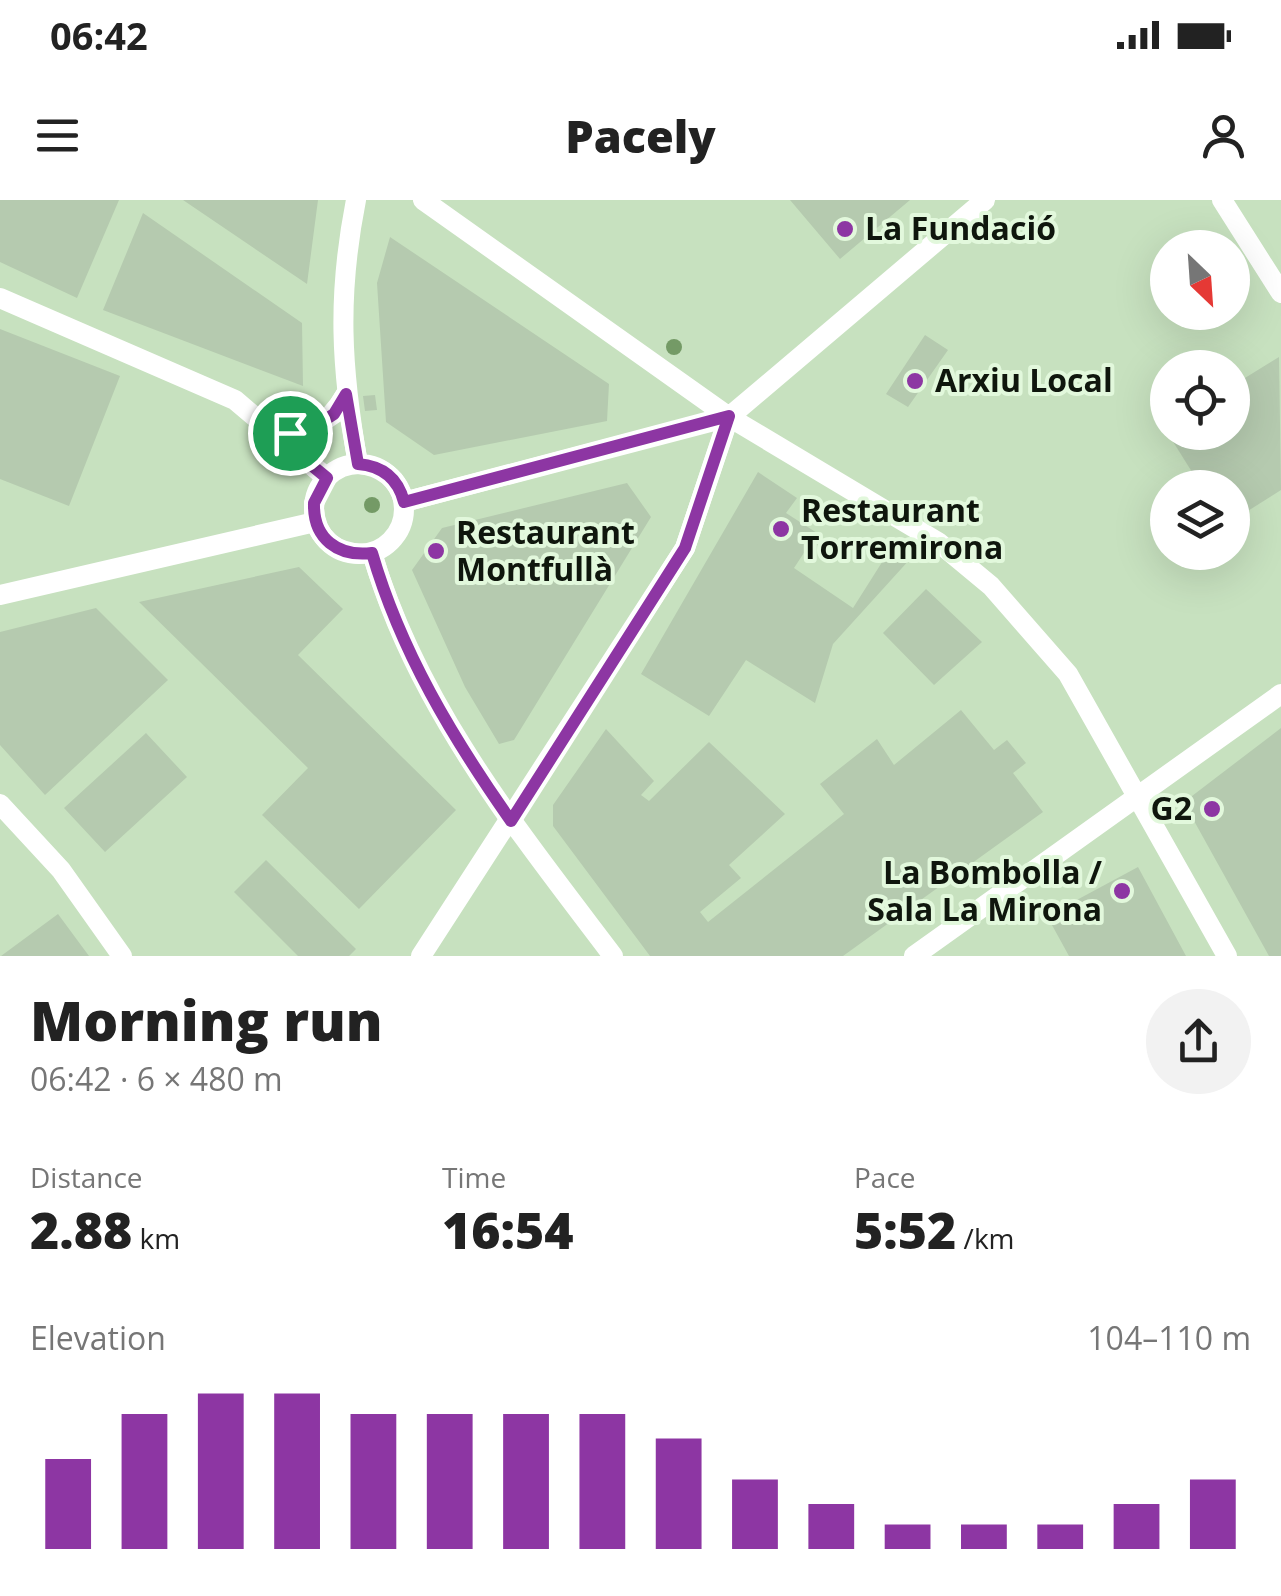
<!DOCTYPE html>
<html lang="en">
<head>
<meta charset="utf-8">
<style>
	body { margin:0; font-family:"Open Sans",sans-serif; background:#f2f2f2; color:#222; height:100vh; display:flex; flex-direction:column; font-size:38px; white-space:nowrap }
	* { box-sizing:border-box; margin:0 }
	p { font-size:32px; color:#767676 }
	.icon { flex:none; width:55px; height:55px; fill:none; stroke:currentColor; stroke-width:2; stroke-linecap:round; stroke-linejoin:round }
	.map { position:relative; height:756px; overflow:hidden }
	.side { display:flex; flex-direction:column; background:#fff; flex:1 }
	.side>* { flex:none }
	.needle { width:65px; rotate:155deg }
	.fabs { position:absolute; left:1150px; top:30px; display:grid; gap:20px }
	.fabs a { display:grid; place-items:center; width:100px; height:100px; border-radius:50%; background:#fff; box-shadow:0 10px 40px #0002; font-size:50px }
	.pin { position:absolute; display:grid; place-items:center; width:85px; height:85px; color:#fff; margin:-42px; border:5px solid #fff; border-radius:50%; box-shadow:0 2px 10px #0007 }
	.round { display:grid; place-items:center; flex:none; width:105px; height:105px; border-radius:52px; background:#f2f2f2 }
	.overview { display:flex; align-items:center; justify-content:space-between; height:170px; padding:0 30px }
	h1 { font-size:55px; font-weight:800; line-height:75px }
	.figures { display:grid; grid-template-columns:repeat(3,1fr); gap:15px; height:170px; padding:10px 30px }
	.figures div { display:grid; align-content:center }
	.figures b { font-size:50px; font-weight:800 }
	.figures small { font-size:28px; font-weight:400 }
	.figures p { font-size:28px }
	.chart { height:280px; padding:20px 30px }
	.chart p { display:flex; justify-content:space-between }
	.chart svg { width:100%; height:180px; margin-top:10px; stroke:#8d36a3; stroke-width:6 }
	.status { display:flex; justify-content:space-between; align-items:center; height:70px; padding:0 50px; background:#fff; direction:ltr }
	.status svg { height:28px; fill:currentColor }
	header { display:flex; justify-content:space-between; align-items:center; height:130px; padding:0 30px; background:#fff; font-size:45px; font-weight:800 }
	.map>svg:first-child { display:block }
	.built { fill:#c7e1bf; fill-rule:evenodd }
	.building { fill:#b5caaf }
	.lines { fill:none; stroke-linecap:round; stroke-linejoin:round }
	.minor { stroke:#fff; stroke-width:20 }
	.tree { fill:#749a66 }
	.route-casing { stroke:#fff; stroke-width:20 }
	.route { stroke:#8d36a3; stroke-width:12 }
	.poi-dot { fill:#8d36a3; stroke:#e2f8dc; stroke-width:4 }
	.labels { text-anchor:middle; stroke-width:8; stroke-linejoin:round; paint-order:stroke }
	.poi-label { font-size:32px; font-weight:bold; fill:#0f160d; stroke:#e2f8dc; text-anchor:start }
</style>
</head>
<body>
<div class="status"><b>06:42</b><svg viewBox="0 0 49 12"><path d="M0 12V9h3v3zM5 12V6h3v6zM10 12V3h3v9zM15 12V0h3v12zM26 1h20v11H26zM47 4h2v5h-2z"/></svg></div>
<header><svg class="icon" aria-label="menu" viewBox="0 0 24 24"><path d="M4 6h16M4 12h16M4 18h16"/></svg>Pacely<svg class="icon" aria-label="person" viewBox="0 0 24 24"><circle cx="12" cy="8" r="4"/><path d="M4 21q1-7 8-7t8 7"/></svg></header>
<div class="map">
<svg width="1281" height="756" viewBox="0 0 1281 756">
	<rect width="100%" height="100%" fill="#d5eacf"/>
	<path class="built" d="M 0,0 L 1281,0 L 1281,756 L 0,756 ZM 1168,48 L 1232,48 L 1232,112 L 1168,112 ZM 1168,168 L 1232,168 L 1232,232 L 1168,232 ZM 1168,288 L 1232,288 L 1232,352 L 1168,352 Z"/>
	<path class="building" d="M 0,0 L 119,0 L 77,98 L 0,62 Z
		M 183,0 L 318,0 L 307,84 L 267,57 Z
		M 790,0 L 910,0 L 840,59 Z
		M 143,13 L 302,123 L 303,186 L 103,110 Z
		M 390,37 L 609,184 L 607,221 L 434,255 L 386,222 L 377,83 Z
		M 0,129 L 120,176 L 69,306 L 0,279 Z
		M 925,135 L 948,150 L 908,207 L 886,194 Z
		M 1279,157 L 1281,290 L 1232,321 L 1232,288 L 1202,288 L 1167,232 L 1232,232 L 1232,186 Z
		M 375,195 L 377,210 L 365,211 L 363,196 Z
		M 758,272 L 797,298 L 786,313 L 817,333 L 794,368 L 853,408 L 891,348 L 911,358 L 833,444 L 815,503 L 746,460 L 709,516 L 641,474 Z
		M 627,283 L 651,317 L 514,540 L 499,544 L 465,487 L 412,370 L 442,328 Z
		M 299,367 L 343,409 L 298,455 L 456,610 L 359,709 L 262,615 L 308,568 L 139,402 Z
		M 926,389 L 982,442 L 934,485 L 883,433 Z
		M 96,408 L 168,480 L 45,595 L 0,545 L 0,432 Z
		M 961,510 L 994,550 L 1007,540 L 1026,563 L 1013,573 L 1043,612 L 843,756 L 650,756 L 553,626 L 553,605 L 606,529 L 654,581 L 641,595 L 649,601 L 709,542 L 785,614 L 729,665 L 741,678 L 700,712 L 708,722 L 844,614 L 820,584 L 877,539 L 894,565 Z
		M 1281,528 L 1281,756 L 1269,756 L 1188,610 L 1192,596 Z
		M 146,533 L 187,577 L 105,652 L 64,608 Z
		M 266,660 L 356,749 L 349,756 L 298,756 L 234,692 Z
		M 1138,667 L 1186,756 L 1069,756 L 1047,716 Z
		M 58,714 L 89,756 L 1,756 Z"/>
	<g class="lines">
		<path class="minor" d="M 356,0 C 337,96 341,168 358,264
			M 423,0 L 729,217 L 938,342 L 991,386 L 1068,474 L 1227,756
			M 1222,0 L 1281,93
			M 0,98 L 235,200 L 327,278
			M 270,229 C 306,239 328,225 346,194
			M314 309a45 45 0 1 1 90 0a45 45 0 1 1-90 0Z
			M 404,302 L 729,217 L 985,0
			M 372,353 C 418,507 517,629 613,756
			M 0,395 L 315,322
			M 0,604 L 61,670 L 122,756
			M 421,756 L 685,348 L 729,217
			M 914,756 L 1281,494"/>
	</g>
	<g class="tree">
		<circle cx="674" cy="147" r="8"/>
		<circle cx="372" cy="305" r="8"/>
	</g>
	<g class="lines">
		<g class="route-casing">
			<path id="route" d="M 346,194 L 358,264 C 382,266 398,278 404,302 L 729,216 L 685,348 L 511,621 C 452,537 401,452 372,353 C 338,357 313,339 314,303 L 327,278 L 264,226 L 305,233 L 334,214 Z"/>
		</g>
		<use href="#route" class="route"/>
	</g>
	<g class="poi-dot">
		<circle cx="845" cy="29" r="10"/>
		<circle cx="915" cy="181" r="10"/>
		<circle cx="781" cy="329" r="10"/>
		<circle cx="436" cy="351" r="10"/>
		<circle cx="1212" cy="609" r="10"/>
		<circle cx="1122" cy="691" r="10"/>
	</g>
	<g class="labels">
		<g class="poi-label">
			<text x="865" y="40">La Fundació</text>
			<text x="935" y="192">Arxiu Local</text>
			<text x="801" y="322">Restaurant<tspan x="801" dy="37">Torremirona</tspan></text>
			<text x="456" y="344">Restaurant<tspan x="456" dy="37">Montfullà</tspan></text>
			<text x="1192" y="620" text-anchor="end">G2</text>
			<text x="1102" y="684" text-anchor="end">La Bombolla /<tspan x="1102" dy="37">Sala La Mirona</tspan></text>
		</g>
	</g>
</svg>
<div class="fabs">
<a><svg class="needle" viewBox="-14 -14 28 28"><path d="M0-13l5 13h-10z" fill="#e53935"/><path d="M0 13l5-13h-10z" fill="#767676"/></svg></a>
<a><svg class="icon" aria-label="locate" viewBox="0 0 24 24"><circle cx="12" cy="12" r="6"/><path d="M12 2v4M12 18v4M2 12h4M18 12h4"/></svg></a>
<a><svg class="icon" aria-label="layers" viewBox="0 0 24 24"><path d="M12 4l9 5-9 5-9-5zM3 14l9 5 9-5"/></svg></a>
</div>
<div class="pin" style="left:290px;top:233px;background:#1e9e55"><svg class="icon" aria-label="arrive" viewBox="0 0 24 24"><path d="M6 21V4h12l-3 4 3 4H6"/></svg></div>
</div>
<section class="side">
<div class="overview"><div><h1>Morning run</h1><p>06:42 · 6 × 480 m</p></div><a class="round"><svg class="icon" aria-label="share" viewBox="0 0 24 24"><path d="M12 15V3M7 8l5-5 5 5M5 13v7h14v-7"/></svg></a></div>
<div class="figures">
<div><p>Distance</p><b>2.88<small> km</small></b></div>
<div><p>Time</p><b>16:54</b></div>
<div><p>Pace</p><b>5:52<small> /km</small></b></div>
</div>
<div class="chart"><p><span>Elevation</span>104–110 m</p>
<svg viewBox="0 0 160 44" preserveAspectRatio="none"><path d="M5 44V22M15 44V11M25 44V6M35 44V6M45 44V11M55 44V11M65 44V11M75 44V11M85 44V17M95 44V27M105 44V33M115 44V38M125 44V38M135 44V38M145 44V33M155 44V27"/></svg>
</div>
</section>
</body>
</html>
